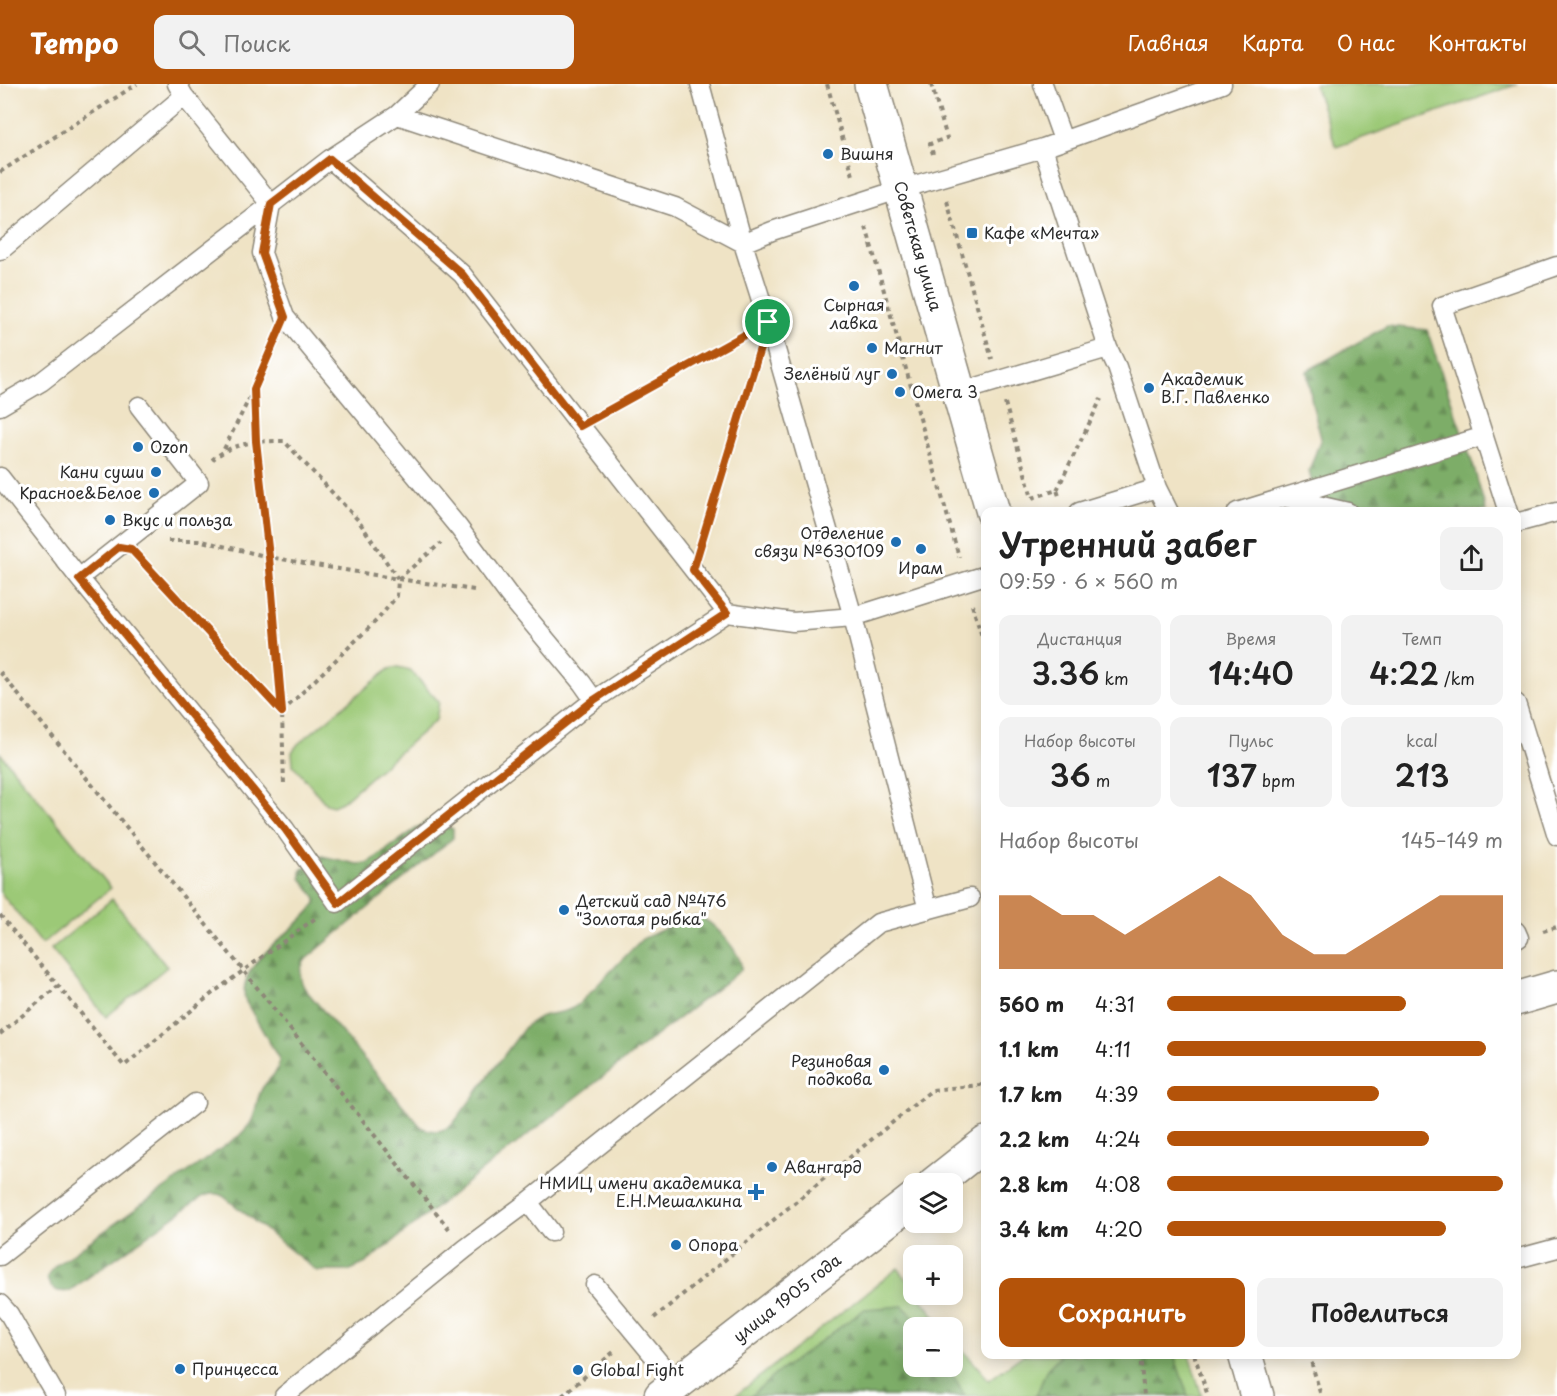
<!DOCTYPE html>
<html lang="ru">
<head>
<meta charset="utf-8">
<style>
	body { margin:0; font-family:"Playpen Sans",sans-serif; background:#f2f2f2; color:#222; height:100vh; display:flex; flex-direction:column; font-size:22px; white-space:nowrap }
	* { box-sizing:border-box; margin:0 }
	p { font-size:20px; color:#767676 }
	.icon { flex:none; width:33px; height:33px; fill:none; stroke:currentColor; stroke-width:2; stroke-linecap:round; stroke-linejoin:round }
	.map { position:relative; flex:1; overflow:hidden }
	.sheet { position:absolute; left:981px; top:423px; width:540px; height:852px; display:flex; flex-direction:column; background:#fff; border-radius:12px; box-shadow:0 3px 15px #0003 }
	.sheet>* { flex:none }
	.tools { position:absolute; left:903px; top:1089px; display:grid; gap:12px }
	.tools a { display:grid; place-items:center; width:60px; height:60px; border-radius:12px; background:#fff; box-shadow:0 3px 15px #0003; font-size:30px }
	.pin { position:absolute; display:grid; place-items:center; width:51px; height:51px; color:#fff; margin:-26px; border:3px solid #fff; border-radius:50%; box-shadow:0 2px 6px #0007 }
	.round { display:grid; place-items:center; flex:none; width:63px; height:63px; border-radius:12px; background:#f2f2f2 }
	.headline { display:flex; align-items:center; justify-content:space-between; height:102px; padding:0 18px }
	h1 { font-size:33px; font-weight:600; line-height:45px }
	.stats { display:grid; grid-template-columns:repeat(3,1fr); gap:9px; height:102px; padding:6px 18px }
	.stats div { display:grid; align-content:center; border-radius:12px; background:#f2f2f2; text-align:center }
	.stats b { font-size:30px; font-weight:600 }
	.stats small { font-size:16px; font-weight:400 }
	.stats p { font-size:16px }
	.chart { height:168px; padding:12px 18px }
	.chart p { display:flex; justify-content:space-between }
	.chart svg { width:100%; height:108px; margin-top:6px; fill:#b45309; opacity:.7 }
	.cta { display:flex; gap:12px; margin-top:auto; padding:12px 18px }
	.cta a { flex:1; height:69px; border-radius:12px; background:#b45309; color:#fff; font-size:24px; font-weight:600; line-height:69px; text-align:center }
	.cta a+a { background:#f2f2f2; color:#222 }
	ul { padding:0 18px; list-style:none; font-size:20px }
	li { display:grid; grid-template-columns:96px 72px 1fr; align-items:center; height:45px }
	li i { height:15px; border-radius:8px; background:#b45309 }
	header { display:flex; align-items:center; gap:36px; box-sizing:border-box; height:84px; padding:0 30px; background:#b45309; color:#fff }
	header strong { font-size:28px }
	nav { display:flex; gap:33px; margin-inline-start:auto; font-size:21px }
	.search { width:420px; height:54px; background:#f2f2f2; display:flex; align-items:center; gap:15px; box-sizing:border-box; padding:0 21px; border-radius:12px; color:#767676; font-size:22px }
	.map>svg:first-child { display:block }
	.green { fill:#9cc977; stroke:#647a51; stroke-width:1.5 }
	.forest { fill:url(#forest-firs); stroke:#546c4a; stroke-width:1.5 }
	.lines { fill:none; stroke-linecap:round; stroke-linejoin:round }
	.lane-casing { stroke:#8d8778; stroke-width:21 }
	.street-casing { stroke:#8d8778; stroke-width:36 }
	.secondary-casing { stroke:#8d8778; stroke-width:36 }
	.path { stroke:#8d8778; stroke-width:4; stroke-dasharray:4.5 4.5; stroke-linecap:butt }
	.lane { stroke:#fff; stroke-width:18 }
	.street { stroke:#fff; stroke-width:33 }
	.secondary { stroke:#fff; stroke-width:33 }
	.route-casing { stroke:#fff; stroke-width:12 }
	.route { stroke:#b45309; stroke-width:8 }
	.poi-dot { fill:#1f6fb2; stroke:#fff; stroke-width:2 }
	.labels { text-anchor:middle; stroke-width:6; stroke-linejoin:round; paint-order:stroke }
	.poi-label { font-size:16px; fill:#2b2b2b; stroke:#fff; text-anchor:start }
	.street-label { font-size:16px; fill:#2b2b2b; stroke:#fff }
</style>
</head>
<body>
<header>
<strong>Tempo</strong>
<div class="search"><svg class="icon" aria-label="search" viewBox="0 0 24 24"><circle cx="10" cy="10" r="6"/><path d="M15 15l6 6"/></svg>Поиск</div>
<nav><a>Главная</a><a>Карта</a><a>О нас</a><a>Контакты</a></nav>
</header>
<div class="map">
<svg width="1557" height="1312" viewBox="0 0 1557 1312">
	<defs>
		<pattern id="forest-firs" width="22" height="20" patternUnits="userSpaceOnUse" patternTransform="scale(1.5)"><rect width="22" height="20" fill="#7dad68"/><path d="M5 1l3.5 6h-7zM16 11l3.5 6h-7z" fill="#678d56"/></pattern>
	</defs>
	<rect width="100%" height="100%" fill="#fff"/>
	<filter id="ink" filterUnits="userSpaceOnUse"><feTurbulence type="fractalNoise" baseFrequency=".0167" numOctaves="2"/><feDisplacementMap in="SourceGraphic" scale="12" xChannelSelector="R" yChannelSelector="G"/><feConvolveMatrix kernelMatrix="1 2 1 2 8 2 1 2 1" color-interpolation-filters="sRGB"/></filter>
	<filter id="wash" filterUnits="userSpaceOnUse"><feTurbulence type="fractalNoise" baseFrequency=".008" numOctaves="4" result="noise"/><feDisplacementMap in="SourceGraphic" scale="24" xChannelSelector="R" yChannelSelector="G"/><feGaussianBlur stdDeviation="1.35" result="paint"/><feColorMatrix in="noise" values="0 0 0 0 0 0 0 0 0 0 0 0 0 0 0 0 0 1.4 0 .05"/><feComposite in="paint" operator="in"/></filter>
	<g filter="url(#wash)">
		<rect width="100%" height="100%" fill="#efe3c5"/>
		<path class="green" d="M 1314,0 L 1518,0 L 1336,63 Z
			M 398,583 L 410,586 L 439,618 L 436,636 L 342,718 L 333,722 L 326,720 L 293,681 L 292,668 L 298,660 L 389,585 Z
			M 0,669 L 111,804 L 42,860 L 0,808 Z
			M 112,815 L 167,883 L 106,933 L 51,865 Z
			M 898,1184 L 913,1204 L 914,1210 L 918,1211 L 944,1243 L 914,1244 L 914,1282 L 952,1282 L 953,1255 L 989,1296 L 1023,1271 L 1189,1271 L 1202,1312 L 735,1312 Z"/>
		<path class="forest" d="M 1387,242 L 1427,246 L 1474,384 L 1486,427 L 1385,427 L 1316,415 L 1309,387 L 1321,354 L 1312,319 L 1307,287 Z
			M 428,736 L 434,736 L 453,745 L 453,754 L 306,875 C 299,884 299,895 305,905 L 422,1044 C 435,1048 441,1049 453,1040 L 525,943 C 547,923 559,935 579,920 L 642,855 L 689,833 C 691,833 697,832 699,833 C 713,836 744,872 741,886 L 507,1067 L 366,1179 L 348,1187 L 317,1187 L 223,1112 C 212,1106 201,1113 192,1120 L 69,1207 C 58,1209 49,1206 47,1193 L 55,1182 L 240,1051 C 244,1046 250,1042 252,1036 C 257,1025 256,1014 263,1003 C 270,993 280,989 279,975 L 246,918 C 232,879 299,847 316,819 L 316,814 L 301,794 L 301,786 L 322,772 L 357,780 L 368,779 Z
			M 903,1222 L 924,1243 L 914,1244 L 914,1282 L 948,1283 L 965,1312 L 751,1312 L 777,1289 L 865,1225 Z
			M 1174,1271 L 1188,1312 L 1036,1312 L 1047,1285 L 1061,1271 Z"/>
	</g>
	<g filter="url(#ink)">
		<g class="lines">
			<g class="lane-casing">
				<path id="lane" d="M 177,0 L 184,12 L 271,120 L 262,169 L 285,233 L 459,444 L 508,510 L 582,599 L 594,616
					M 700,0 L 743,159 L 768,238 L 853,533 L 928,826
					M 1043,0 L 1063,56
					M 397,31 L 675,123 L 743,159 L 772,147 L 901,105 L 1043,64 L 1222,0
					M 1043,64 L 1108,264 L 1117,283 L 1157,404 L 1169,428
					M 330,75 L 462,190 L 727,529
					M 0,167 L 184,12
					M 960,308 L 1108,264
					M 0,322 L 41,298 L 330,75 L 397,31 L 430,0
					M 0,393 L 79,494 L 285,745 L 337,819 L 594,616 L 727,529 L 793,538 L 853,533 L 986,491
					M 1287,414 L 1348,428
					M 1079,428 L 1157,404
					M 1237,428 L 1484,352
					M 1508,428 L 1442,222 L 1557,182
					M 1516,439 L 1557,428
					M 79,494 L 199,399 L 139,322
					M 1516,619 L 1557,752
					M 1516,847 L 1519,854
					M 528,1118 L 551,1148
					M 0,1172 L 195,1019
					M 1516,1175 L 1557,1164
					M 595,1201 L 677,1300
					M 0,1220 L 9,1230 L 56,1312
					M 284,1312 L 465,1165 L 528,1118 L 878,839 L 970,814"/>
			</g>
			<g class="street-casing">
				<path id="street" d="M 1516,915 L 1557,903
					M 934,1100 L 986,1059
					M 661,1312 L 914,1115"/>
			</g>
			<g class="secondary-casing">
				<path id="secondary" d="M 871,0 L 993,428
					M 1245,1270 L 1257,1312"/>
			</g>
			<path class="path" d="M 827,0 L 854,95
				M 931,0 L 947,54 L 930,60 L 933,70
				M 0,88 L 137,0
				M 947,117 L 992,275
				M 866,143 L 959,473
				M 274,259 L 254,305 L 256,357 L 269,473 L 282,628 L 284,702
				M 1005,319 L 1032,414 L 1057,406 L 1059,412
				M 602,330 L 745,251
				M 224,365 L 253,307
				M 1057,406 L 1101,315
				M 168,457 L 202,457 L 269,473 L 398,495 L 474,506
				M 702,457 L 754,283
				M 142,476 L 282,628 L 379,534 L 397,512 L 398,495 L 358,436 L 284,357 C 257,357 233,358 212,376
				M 398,495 L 441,459
				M 972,521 L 986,565
				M 0,588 L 243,886 L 450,1146
				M 0,831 L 124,982 L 214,908 L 317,833
				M 1543,847 L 1557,843
				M 0,950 L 58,902
				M 654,1234 L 932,1006 L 980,1001 L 986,997
				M 1140,1270 L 1144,1312
				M 1194,1270 L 1208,1312
				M 1309,1270 L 1321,1312
				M 562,1312 L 616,1266"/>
			<use href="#lane" class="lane"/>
			<use href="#street" class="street"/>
			<use href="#secondary" class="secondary"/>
		</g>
	</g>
	<g class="lines" filter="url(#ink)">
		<g class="route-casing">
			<path id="route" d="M 330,75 L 462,190 L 580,342 L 768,238 L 693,486 L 727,529 L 594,616 L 338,819 L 285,745 L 79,495 L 119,463 L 131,465 L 282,628 L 269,473 L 256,357 L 254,305 L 285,233 L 262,169 L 271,120 Z"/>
		</g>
		<use href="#route" class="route"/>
	</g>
	<g class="poi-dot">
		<circle cx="828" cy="70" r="6"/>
		<rect x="966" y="143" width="12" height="12" rx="3"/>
		<circle cx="854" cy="202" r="6"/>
		<circle cx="872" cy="264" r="6"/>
		<circle cx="892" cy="290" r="6"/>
		<circle cx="1149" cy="304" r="6"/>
		<circle cx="900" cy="308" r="6"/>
		<circle cx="138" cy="363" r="6"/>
		<circle cx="156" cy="388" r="6"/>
		<circle cx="154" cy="409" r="6"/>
		<circle cx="110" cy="436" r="6"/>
		<circle cx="896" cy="458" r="6"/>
		<circle cx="921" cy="465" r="6"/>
		<circle cx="564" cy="826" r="6"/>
		<circle cx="884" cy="986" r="6"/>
		<circle cx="772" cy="1083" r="6"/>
		<path d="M753 1099h6v6h6v6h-6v6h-6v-6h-6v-6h6z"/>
		<circle cx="676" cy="1161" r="6"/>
		<circle cx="180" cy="1285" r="6"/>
		<circle cx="578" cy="1286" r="6"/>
	</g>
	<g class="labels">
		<g class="poi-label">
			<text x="840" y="76">Вишня</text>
			<text x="984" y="155">Кафе «Мечта»</text>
			<text x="854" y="227" text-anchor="middle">Сырная<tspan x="854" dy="18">лавка</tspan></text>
			<text x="884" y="270">Магнит</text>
			<text x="880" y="296" text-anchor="end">Зелёный луг</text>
			<text x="1161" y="301">Академик<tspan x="1161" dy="18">В.Г. Павленко</tspan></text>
			<text x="912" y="314">Омега 3</text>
			<text x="150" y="369">Ozon</text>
			<text x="144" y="394" text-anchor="end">Кани суши</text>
			<text x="142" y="415" text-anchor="end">Красное&amp;Белое</text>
			<text x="122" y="442">Вкус и польза</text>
			<text x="884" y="455" text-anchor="end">Отделение<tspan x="884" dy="18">связи №630109</tspan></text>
			<text x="921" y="490" text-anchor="middle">Ирам</text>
			<text x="576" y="823">Детский сад №476<tspan x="576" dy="18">"Золотая рыбка"</tspan></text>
			<text x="872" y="983" text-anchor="end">Резиновая<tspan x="872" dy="18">подкова</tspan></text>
			<text x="784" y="1089">Авангард</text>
			<text x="742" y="1105" text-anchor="end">НМИЦ имени академика<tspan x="742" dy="18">Е.Н.Мешалкина</tspan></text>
			<text x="688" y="1167">Опора</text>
			<text x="192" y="1291">Принцесса</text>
			<text x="590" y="1292">Global Fight</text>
		</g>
		<g class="street-label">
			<text transform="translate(918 162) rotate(74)" y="6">Советская улица</text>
			<text transform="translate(787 1214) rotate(-38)" y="6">улица 1905 года</text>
		</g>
	</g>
</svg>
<div class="tools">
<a><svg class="icon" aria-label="layers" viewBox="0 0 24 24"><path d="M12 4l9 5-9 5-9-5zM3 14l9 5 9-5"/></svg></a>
<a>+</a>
<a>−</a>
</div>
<div class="pin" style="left:768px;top:238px;background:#1e9e55"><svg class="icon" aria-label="arrive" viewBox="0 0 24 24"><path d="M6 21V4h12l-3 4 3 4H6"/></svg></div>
<section class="sheet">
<div class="headline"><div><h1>Утренний забег</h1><p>09:59 · 6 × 560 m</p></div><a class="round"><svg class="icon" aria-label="share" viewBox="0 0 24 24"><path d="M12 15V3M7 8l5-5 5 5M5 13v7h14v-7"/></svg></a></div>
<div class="stats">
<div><p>Дистанция</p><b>3.36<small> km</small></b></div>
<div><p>Время</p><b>14:40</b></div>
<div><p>Темп</p><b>4:22<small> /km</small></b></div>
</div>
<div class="stats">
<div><p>Набор высоты</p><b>36<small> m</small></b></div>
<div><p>Пульс</p><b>137<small> bpm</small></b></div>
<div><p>kcal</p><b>213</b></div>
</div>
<div class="chart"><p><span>Набор высоты</span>145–149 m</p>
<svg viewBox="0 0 160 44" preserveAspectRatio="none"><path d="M0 44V14L10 14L20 22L30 22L40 30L50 22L60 14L70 6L80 14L90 30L100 38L110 38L120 30L130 22L140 14L150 14L160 14V44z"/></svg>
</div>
<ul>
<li><b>560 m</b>4:31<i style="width:71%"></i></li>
<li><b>1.1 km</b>4:11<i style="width:95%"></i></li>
<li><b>1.7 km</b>4:39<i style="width:63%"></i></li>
<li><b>2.2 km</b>4:24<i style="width:78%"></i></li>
<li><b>2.8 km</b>4:08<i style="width:100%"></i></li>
<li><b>3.4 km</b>4:20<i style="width:83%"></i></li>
</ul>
<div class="cta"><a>Сохранить</a><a>Поделиться</a></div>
</section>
</div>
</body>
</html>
